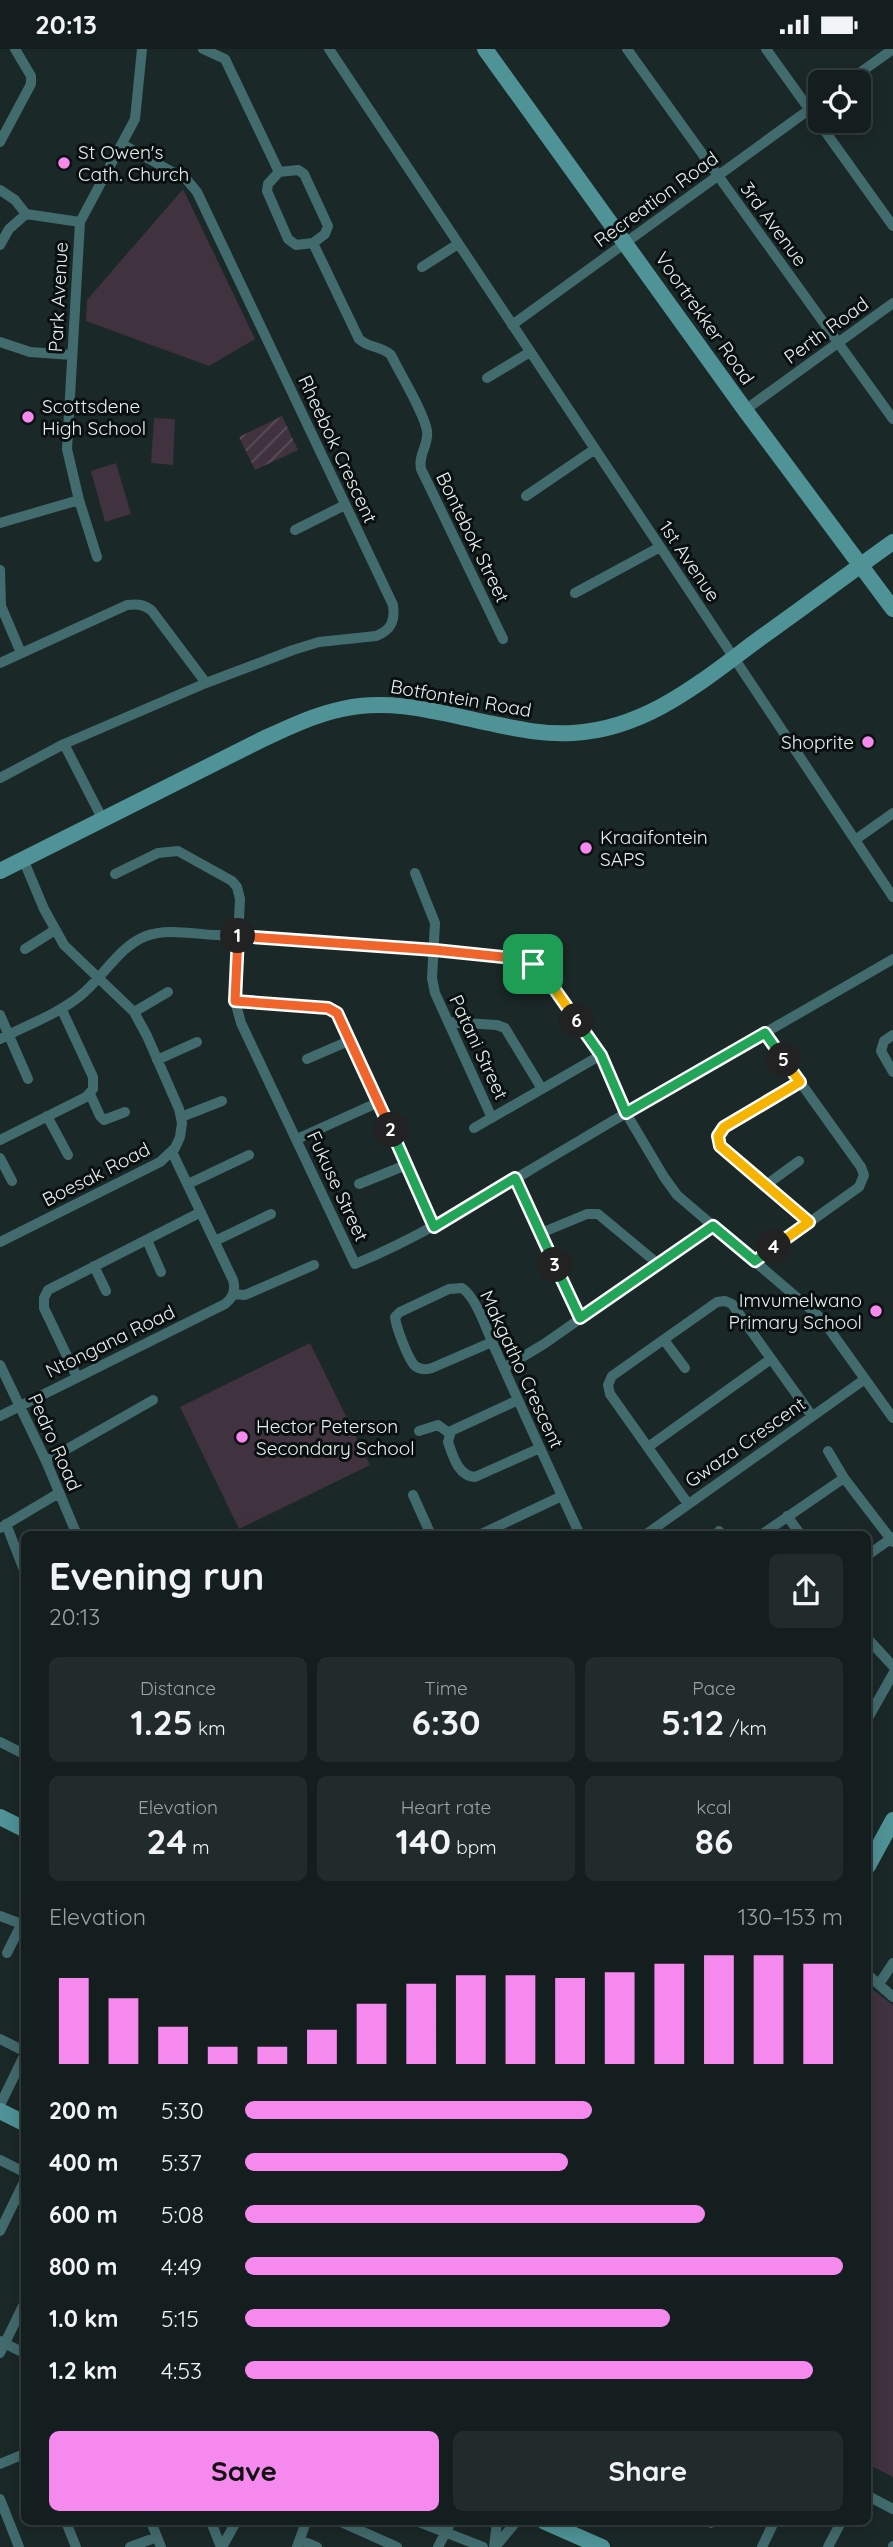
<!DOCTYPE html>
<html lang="en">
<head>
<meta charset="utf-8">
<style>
	body { margin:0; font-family:Quicksand,sans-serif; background:#212b2b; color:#f1f3f6; height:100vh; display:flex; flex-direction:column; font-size:26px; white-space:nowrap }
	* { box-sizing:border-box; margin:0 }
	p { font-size:23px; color:#9da2a4 }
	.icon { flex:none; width:38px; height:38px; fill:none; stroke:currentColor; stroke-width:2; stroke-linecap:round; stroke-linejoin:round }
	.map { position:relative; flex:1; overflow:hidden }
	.panel { position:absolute; left:21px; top:1482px; width:850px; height:994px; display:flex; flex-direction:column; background:#141e1e; border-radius:10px; box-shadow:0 4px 18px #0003,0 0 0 2px #333c3c }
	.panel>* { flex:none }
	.tools { position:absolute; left:808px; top:21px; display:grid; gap:14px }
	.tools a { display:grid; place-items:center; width:63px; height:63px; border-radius:10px; background:#141e1e; box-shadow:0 4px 18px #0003,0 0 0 2px #333c3c; font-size:35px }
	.pin { position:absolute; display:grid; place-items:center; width:60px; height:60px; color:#fff; margin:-30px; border-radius:14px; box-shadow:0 4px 10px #0006 }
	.km { position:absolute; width:35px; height:35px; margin:-18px; border-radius:50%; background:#222; color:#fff; font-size:19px; line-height:35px; text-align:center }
	.round { display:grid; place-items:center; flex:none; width:74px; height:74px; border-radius:10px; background:#212b2b }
	.overview { display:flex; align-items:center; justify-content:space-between; height:119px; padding:0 28px }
	h1 { font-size:38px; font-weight:700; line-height:52px }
	.figures { display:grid; grid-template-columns:repeat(3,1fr); gap:10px; height:119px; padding:7px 28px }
	.figures div { display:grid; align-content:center; border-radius:10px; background:#212b2b; text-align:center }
	.figures b { font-size:35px; font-weight:700 }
	.figures small { font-size:19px; font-weight:400 }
	.figures p { font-size:19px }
	.chart { height:196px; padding:14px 28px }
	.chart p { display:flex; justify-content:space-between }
	.chart svg { width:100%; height:126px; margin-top:7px; stroke:#f689ee; stroke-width:6 }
	.primary-button { display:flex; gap:14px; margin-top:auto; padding:14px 28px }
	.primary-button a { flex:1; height:80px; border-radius:10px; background:#f689ee; color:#111; font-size:28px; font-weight:700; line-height:80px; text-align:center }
	.primary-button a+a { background:#212b2b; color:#f1f3f6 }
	ul { padding:0 28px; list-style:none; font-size:23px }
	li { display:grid; grid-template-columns:112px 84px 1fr; align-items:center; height:52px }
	li i { height:18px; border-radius:9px; background:#f689ee }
	.status { display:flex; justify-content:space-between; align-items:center; height:49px; padding:0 35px; background:#141e1e; direction:ltr }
	.status svg { height:19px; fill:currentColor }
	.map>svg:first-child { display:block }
	.garden { fill:url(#garden-furrows) }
	.pitch { fill:#40323e }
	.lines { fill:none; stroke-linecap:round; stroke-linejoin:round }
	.street { stroke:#426b6d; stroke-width:10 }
	.secondary { stroke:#4f9397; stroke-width:16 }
	.split-1-casing { stroke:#fff; stroke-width:14 }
	.split-2-casing { stroke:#fff; stroke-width:14 }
	.split-3-casing { stroke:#fff; stroke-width:14 }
	.split-4-casing { stroke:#fff; stroke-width:14 }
	.split-5-casing { stroke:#fff; stroke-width:14 }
	.split-6-casing { stroke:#fff; stroke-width:14 }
	.split-7-casing { stroke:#fff; stroke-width:14 }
	.split-1 { stroke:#f0652b; stroke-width:9 }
	.split-2 { stroke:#f0652b; stroke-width:9 }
	.split-3 { stroke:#22a559; stroke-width:9 }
	.split-4 { stroke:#22a559; stroke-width:9 }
	.split-5 { stroke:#f5b400; stroke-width:9 }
	.split-6 { stroke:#22a559; stroke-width:9 }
	.split-7 { stroke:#f5b400; stroke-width:9 }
	.poi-dot { fill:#f689ee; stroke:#0a0f10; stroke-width:2.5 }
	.labels { text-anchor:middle; stroke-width:6; stroke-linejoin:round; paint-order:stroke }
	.poi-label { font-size:19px; fill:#e7efef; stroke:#0a0f10; text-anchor:start }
	.street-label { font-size:19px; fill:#e7efef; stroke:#0a0f10 }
</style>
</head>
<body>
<div class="status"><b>20:13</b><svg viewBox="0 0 49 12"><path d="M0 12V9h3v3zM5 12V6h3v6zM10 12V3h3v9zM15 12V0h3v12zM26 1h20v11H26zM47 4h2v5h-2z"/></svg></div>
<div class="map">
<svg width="893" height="2498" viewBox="0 0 893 2498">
	<defs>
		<pattern id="garden-furrows" width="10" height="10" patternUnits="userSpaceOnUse" patternTransform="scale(1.75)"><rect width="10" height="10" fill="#40323e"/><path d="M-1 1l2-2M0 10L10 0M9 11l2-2" fill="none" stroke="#5c505a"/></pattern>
	</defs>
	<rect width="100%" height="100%" fill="#1b2828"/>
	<path class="garden" d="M 282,367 L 298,401 L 255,421 L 239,388 Z"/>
	<path class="pitch" d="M 183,140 L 255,290 L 209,317 L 86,272 L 87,251 Z
		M 154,369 L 175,370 L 173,416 L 151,414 Z
		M 116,414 L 131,465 L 105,473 L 91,422 Z
		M 310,1294 L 370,1416 L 239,1480 L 180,1358 Z
		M 868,1937 L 893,1956 L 893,2428 L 868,2415 Z"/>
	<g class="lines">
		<path class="street" d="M 203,0 L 225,10 L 279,123 L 298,121 L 304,125 L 328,177 L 325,185 L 313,194 L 359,290 C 368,299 382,297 391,306 C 400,325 424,363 427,382 C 429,396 418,405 421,420 L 503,590
			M 329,0 L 893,848
			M 627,0 L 893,370
			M 766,0 L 893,177
			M 847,33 L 893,0
			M 0,93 L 31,35 L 31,27 L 15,0
			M 279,123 L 268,135 L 267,142 L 288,190 L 296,196 L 313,194
			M 0,141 L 15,151 L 26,165
			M 0,196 L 9,180 L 26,165 L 80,173
			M 422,218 L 458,195
			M 512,276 L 821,52
			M 0,293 L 30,303 L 72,306
			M 487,329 L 530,303
			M 745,361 L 893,254
			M 526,447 L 595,400
			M 0,474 L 79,451
			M 295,481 L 345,456
			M 97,508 L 79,451 L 67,400 L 80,173 L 135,70 L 142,0
			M 0,521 L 1,557 L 21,604
			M 575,544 L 660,498
			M 0,614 L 127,556 C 138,555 144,555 152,562 L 206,634
			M 64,695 L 103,771
			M 0,729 L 64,695 L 206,634 L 293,601 L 319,593 L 376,587 C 392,581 395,571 393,556 L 197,143 L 187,131 L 122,95
			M 855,791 L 893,764
			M 415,824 L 435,874 L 432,929 L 435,944 L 492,1069
			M 115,825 L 158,804 L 178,802 L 232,832 L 237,838 L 240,850 L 235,952 L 241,974 L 355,1215 C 434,1182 505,1135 579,1092 C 683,1030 788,971 893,910
			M 25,900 L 55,881
			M 235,952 L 328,959 L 340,967 L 434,1178
			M 134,963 L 168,943
			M 0,966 L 28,1030
			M 448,973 L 497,976 L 505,979 L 542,1040
			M 893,986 L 884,992 L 881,1002 L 893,1023
			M 0,990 C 27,976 56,966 80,947 C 103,929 118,898 146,887 C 166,879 194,885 215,886 C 317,890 421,900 523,910 L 541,921 L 601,1006 L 626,1064 L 664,1128 L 677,1146 L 822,1270 L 893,1369
			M 307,1010 L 351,991
			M 157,1011 L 197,993
			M 800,1033 L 724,1078 C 718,1084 716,1090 720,1097 L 809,1173
			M 90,1045 L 100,1067 L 104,1071 L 125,1063
			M 47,1067 L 68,1106
			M 181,1068 L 222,1052
			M 474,1079 L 601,1006
			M 297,1090 L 379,1053
			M 0,1091 L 86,1048 L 93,1040 L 93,1028 L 62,961
			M 0,1109 L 12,1132
			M 515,1129 L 580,1269
			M 188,1135 L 249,1106
			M 359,1135 L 406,1116
			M 766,1136 L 799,1112
			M 541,1184 L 587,1165 L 598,1165 L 657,1214
			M 147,1191 L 161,1223
			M 215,1192 L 271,1165
			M 0,1193 L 160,1113 L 175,1099 L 180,1088 L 182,1074 L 179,1060 L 147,987 L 134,963 L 64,896 L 44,860 L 23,810
			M 755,1212 L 859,1138 L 864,1126 L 861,1118 L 765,984
			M 94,1217 L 106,1242
			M 233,1245 L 245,1246 L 314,1216
			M 664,1291 L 685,1319
			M 492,1293 L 432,1319 C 426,1321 421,1321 415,1317 C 408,1310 396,1278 395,1268 L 400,1263 L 449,1240 L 462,1239 C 478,1250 488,1286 497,1304 C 524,1365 552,1425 580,1486
			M 0,1316 L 46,1412 L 77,1486
			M 504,1319 L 544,1295 L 713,1177
			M 77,1328 L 44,1259 L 44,1249 L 48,1241 L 201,1163
			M 518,1351 L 451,1382 L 448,1393 C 453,1407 458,1427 475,1428 L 540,1399
			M 0,1367 L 225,1255 C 233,1249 236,1241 233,1231 L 172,1103
			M 419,1382 L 438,1376 L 449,1384
			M 648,1398 L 771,1310
			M 828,1402 L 844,1429
			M 46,1412 L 153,1351
			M 413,1446 L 431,1486
			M 688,1455 L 610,1345 L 608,1336 L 612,1327 L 717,1253 L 725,1252 L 732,1255 L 812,1367
			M 787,1467 L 801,1486
			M 6,1475 L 24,1521
			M 0,1479 L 59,1444
			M 719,1482 L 722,1486
			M 479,1486 L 562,1447
			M 645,1486 L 865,1330
			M 761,1486 L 844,1429 L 893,1493
			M 868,1506 L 893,1488
			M 868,1590 L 893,1617
			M 868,1669 L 893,1625
			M 0,1693 L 24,1705
			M 0,1867 L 24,1876
			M 7,1904 L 22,1874
			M 868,1926 L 893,1948
			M 879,1935 L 893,1914
			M 0,1990 L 24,2002
			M 0,2056 L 24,2007
			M 0,2111 L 24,2123
			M 0,2182 L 24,2133
			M 0,2292 L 24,2304
			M 0,2304 L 24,2255
			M 0,2415 L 24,2405
			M 868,2447 L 893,2460
			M 0,2450 L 19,2498
			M 66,2473 L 76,2498
			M 151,2473 L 161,2498
			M 211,2473 L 221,2498
			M 341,2473 L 397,2498
			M 419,2473 L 483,2498
			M 711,2474 L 711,2473
			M 300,2491 L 317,2498
			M 130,2498 L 157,2488
			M 222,2498 L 236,2473
			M 297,2498 L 306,2473
			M 438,2498 L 451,2473
			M 494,2498 L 497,2473
			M 495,2498 L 516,2473
			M 762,2498 L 774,2473
			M 828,2498 L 841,2473
			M 893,2498 L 893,2497"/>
		<path class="secondary" d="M 485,0 L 745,361 L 893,560
			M 0,822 L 263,690 C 289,678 314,666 342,660 C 390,649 437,663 484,673 C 514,679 542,686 573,684 C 647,680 702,632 759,590 C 804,558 848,525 893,493
			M 0,1768 L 24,1780
			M 868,1817 L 893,1771
			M 0,2062 L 24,2074
			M 545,2473 L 602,2498"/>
	</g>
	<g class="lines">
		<g class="split-1-casing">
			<path id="split-1" d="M 238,887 L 435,901 L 523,910 L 533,915"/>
		</g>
		<g class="split-2-casing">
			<path id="split-2" d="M 238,887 L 235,952 L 328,959 L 337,964 L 391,1081"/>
		</g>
		<g class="split-3-casing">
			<path id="split-3" d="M 391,1081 L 434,1178 L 515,1129 L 555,1216"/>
		</g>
		<g class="split-4-casing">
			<path id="split-4" d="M 555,1216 L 580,1269 L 713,1177 L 755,1212 L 774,1198"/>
		</g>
		<g class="split-5-casing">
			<path id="split-5" d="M 774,1198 L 809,1173 L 720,1097 L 718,1087 L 724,1078 L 800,1033 L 784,1011"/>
		</g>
		<g class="split-6-casing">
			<path id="split-6" d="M 577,972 L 601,1006 L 626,1064 L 765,984 L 784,1011"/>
		</g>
		<g class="split-7-casing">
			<path id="split-7" d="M 533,915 L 541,921 L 577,972"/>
		</g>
		<use href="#split-1" class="split-1"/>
		<use href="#split-2" class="split-2"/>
		<use href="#split-3" class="split-3"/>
		<use href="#split-4" class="split-4"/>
		<use href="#split-5" class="split-5"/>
		<use href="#split-6" class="split-6"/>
		<use href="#split-7" class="split-7"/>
	</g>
	<g class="poi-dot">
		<circle cx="64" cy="114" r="7"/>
		<circle cx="28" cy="368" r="7"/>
		<circle cx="868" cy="693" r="7"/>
		<circle cx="586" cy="799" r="7"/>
		<circle cx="876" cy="1262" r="7"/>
		<circle cx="242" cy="1388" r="7"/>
	</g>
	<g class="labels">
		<g class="poi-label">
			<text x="78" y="110">St Owen's<tspan x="78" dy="22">Cath. Church</tspan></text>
			<text x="42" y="364">Scottsdene<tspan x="42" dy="22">High School</tspan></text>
			<text x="854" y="700" text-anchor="end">Shoprite</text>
			<text x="600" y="795">Kraaifontein<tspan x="600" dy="22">SAPS</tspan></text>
			<text x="862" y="1258" text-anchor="end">Imvumelwano<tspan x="862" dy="22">Primary School</tspan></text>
			<text x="256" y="1384">Hector Peterson<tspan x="256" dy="22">Secondary School</tspan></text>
		</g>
		<g class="street-label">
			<text transform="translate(656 150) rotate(-36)" y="7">Recreation Road</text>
			<text transform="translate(774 175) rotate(54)" y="7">3rd Avenue</text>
			<text transform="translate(58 248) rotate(-87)" y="7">Park Avenue</text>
			<text transform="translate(705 269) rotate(55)" y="7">Voortrekker Road</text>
			<text transform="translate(826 281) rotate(-36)" y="7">Perth Road</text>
			<text transform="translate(338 400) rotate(65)" y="7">Rheebok Crescent</text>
			<text transform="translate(473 488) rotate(64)" y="7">Bontebok Street</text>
			<text transform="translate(690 512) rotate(56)" y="7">1st Avenue</text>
			<text transform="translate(461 649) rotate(10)" y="7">Botfontein Road</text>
			<text transform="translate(479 998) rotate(65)" y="7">Patani Street</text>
			<text transform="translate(96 1125) rotate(-27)" y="7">Boesak Road</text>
			<text transform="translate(338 1137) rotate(65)" y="7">Fukuse Street</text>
			<text transform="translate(110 1292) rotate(-26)" y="7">Ntongana Road</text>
			<text transform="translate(522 1320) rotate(65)" y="7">Makgatho Crescent</text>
			<text transform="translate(55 1393) rotate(66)" y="7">Pedro Road</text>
			<text transform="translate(745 1393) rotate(-35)" y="7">Gwaza Crescent</text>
		</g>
	</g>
</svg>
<div class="tools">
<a><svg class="icon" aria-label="locate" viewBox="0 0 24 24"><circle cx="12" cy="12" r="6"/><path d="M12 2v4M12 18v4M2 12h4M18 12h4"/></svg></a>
</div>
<div class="pin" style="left:533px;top:915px;background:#1e9e55"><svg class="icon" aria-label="arrive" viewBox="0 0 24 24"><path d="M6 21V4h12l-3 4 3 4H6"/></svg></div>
<b class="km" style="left:238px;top:887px">1</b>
<b class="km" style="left:391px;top:1081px">2</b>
<b class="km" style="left:555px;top:1216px">3</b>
<b class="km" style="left:774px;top:1198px">4</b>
<b class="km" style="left:784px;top:1011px">5</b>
<b class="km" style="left:577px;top:972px">6</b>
<section class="panel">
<div class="overview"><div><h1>Evening run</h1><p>20:13</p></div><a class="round"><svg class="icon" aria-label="share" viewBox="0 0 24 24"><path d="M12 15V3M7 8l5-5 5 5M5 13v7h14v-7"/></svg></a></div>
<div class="figures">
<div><p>Distance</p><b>1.25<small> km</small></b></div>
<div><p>Time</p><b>6:30</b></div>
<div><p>Pace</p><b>5:12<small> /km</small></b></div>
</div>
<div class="figures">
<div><p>Elevation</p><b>24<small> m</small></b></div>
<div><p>Heart rate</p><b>140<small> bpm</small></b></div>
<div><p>kcal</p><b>86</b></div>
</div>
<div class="chart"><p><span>Elevation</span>130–153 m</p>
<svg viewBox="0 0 160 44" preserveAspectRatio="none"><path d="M5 44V14M15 44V21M25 44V31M35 44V38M45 44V38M55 44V32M65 44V23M75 44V16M85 44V13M95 44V13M105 44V14M115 44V12M125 44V9M135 44V6M145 44V6M155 44V9"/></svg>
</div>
<ul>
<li><b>200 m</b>5:30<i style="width:58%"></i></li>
<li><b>400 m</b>5:37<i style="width:54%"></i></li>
<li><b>600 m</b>5:08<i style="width:77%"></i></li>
<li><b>800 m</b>4:49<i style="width:100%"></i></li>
<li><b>1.0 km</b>5:15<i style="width:71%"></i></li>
<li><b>1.2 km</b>4:53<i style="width:95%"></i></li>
</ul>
<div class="primary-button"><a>Save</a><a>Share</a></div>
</section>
</div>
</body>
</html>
